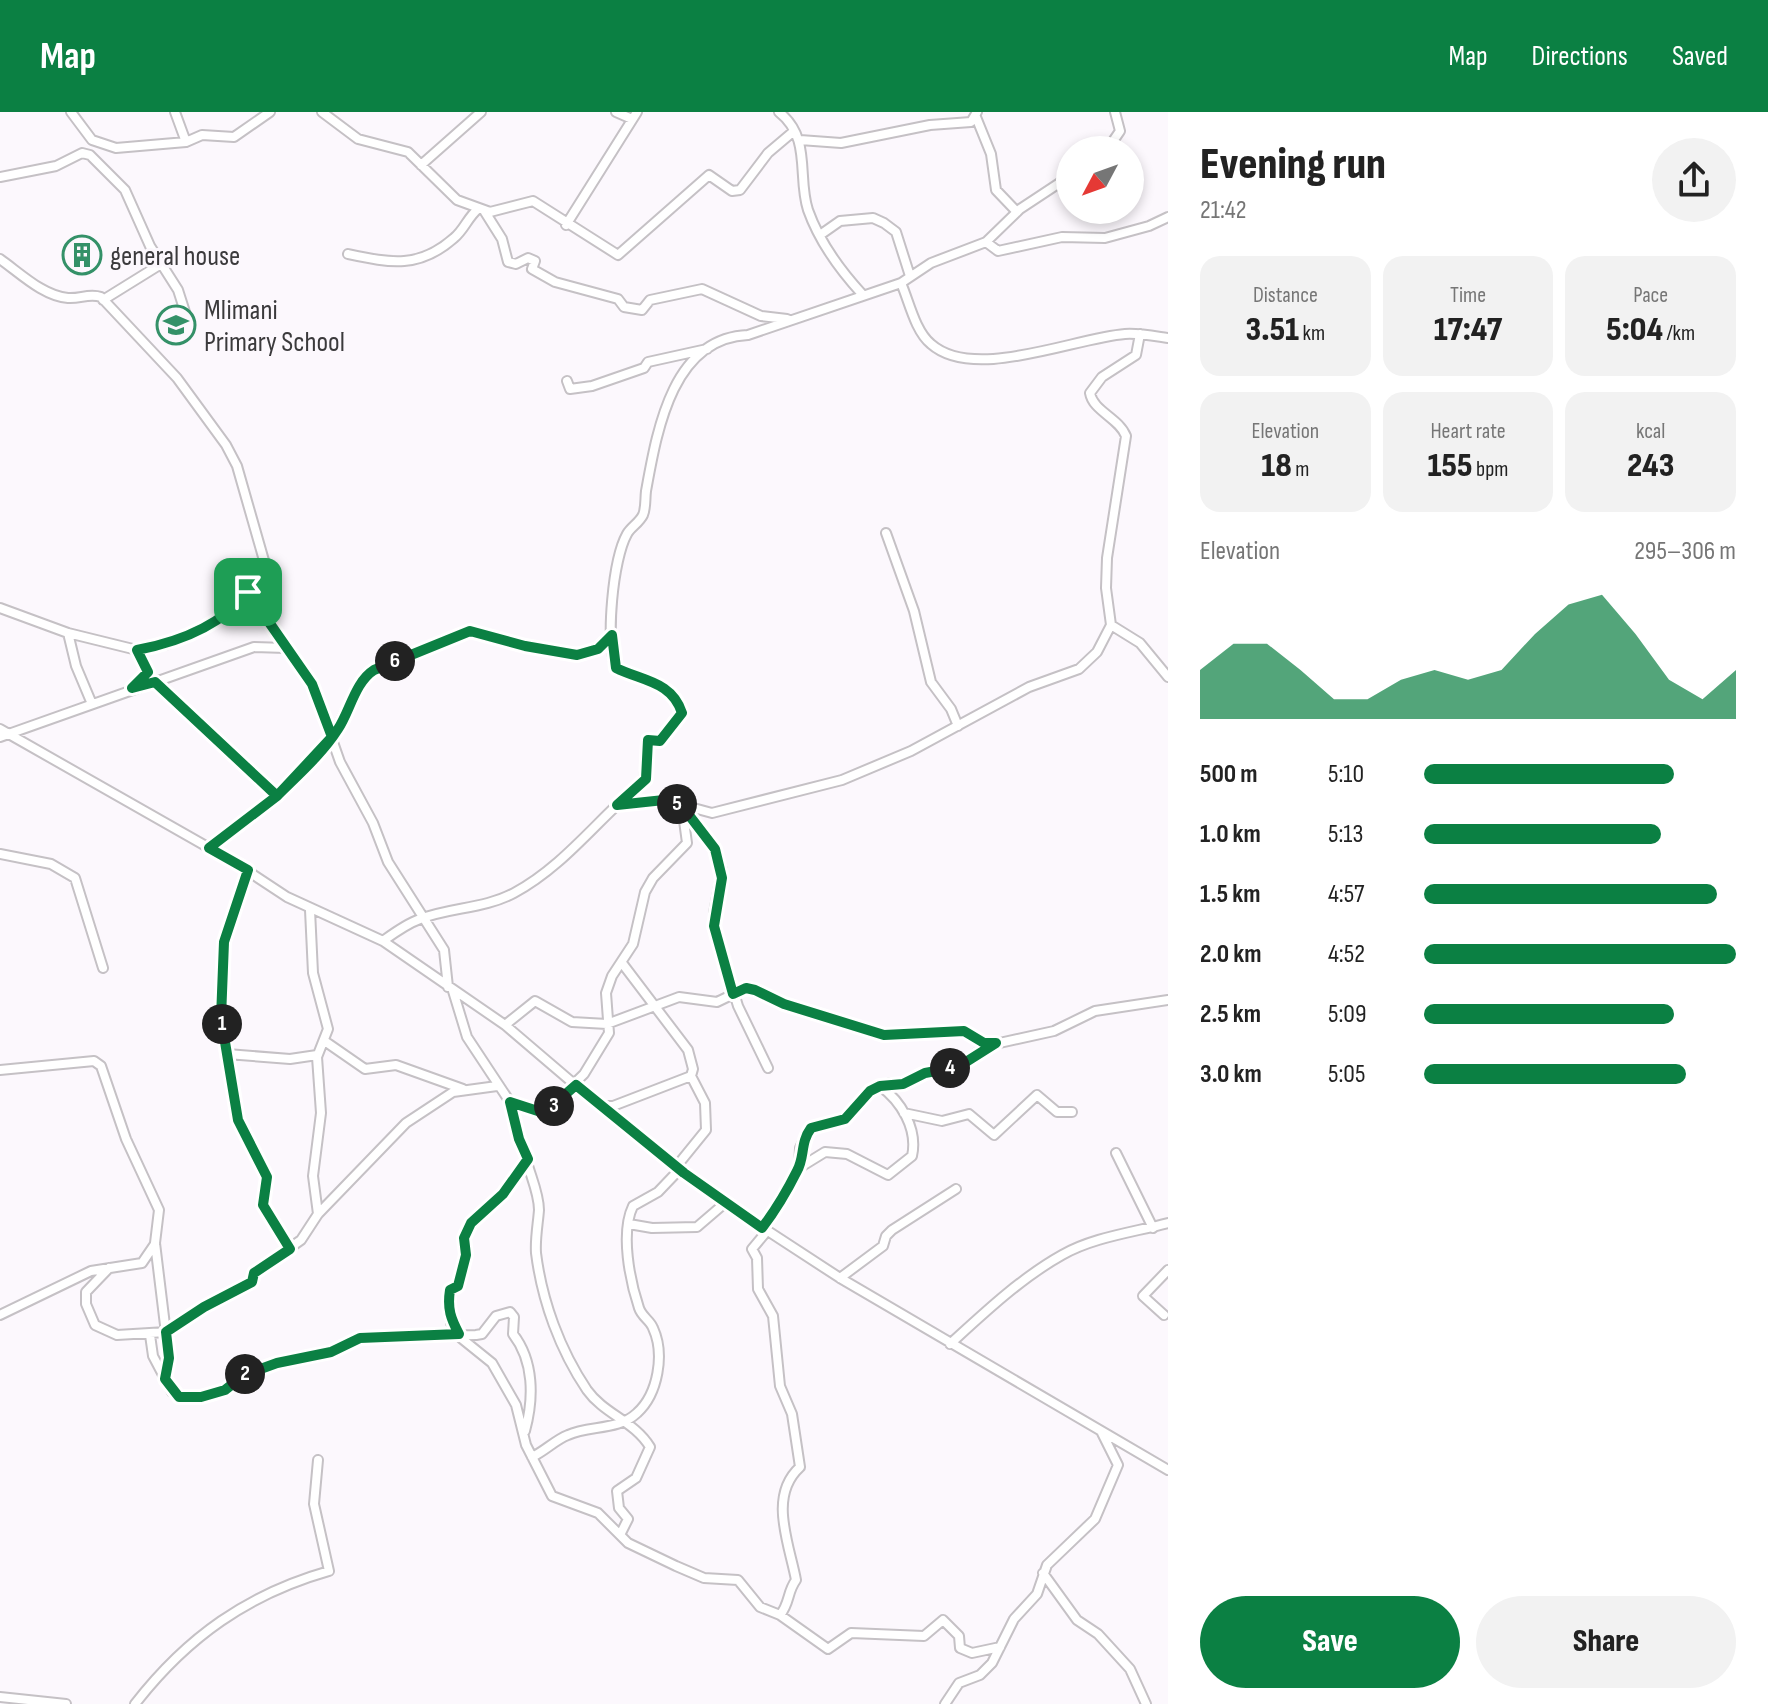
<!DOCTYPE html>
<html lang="en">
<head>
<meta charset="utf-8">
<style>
	body { margin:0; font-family:"Sofia Sans Condensed",sans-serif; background:#f2f2f2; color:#222; height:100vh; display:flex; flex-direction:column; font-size:30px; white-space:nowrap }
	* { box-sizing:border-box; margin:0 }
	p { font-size:26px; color:#767676 }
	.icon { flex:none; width:44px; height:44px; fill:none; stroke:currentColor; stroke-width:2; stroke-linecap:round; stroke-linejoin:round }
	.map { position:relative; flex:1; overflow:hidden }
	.details { display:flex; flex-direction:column; background:#fff; width:600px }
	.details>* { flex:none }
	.needle { width:52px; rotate:229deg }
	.controls { position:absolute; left:1056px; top:24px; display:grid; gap:16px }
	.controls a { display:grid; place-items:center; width:88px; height:88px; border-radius:50%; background:#fff; box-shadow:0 4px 12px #0003; font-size:40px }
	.pin { position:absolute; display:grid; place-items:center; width:68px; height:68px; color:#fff; margin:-34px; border-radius:16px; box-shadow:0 4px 12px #0006 }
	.km { position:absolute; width:40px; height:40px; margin:-20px; border-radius:50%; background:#222; color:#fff; font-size:22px; line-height:40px; text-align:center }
	.round { display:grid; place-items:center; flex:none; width:84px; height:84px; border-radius:42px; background:#f2f2f2 }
	.head { display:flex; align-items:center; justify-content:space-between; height:136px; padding:0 32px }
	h1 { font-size:44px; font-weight:800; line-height:60px }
	.metrics { display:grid; grid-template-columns:repeat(3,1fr); gap:12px; height:136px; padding:8px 32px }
	.metrics div { display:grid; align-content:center; border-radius:20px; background:#f2f2f2; text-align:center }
	.metrics b { font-size:34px; font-weight:800 }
	.metrics small { font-size:22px; font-weight:400 }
	.metrics p { font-size:22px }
	.chart { height:224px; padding:16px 32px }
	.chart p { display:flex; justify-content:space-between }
	.chart svg { width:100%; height:144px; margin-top:8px; fill:#0b8043; opacity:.7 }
	.cta { display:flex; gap:16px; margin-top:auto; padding:16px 32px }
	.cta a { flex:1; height:92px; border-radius:48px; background:#0b8043; color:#fff; font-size:32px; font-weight:800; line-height:92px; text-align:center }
	.cta a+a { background:#f2f2f2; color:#222 }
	ul { padding:0 32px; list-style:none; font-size:26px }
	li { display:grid; grid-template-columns:128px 96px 1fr; align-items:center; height:60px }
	li i { height:20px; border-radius:10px; background:#0b8043 }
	header { display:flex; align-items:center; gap:48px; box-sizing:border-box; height:112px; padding:0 40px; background:#0b8043; color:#fff }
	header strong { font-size:38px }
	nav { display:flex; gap:44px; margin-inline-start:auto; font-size:28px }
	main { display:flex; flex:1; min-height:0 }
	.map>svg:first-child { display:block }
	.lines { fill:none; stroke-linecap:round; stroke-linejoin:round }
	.minor-casing { stroke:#c5c1c5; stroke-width:12 }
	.minor { stroke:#fff; stroke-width:8 }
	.route-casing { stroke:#fff; stroke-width:16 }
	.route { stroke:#0b8043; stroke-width:10 }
	.labels { text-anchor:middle; stroke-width:6; stroke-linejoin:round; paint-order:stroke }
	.poi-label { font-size:28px; fill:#3b3a3c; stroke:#fcf8fd; text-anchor:start }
</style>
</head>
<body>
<header>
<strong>Map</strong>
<nav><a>Map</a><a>Directions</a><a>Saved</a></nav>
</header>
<main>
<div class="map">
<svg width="1168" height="1592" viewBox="0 0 1168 1592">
	<rect width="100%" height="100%" fill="#fcf8fd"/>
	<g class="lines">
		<g class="minor-casing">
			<path id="minor" d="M 71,0 L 92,28 L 116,36 L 186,30 L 202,23 L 234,25 L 270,0
				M 175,0 L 186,30
				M 322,0 L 358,27 L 408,40 L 457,88 L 490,100 L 533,89 L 618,143 L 709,63 L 732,79 L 740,78 L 768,41 L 794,19
				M 616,0 L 632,7
				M 779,0 C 812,26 797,65 808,98 C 819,129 840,158 862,182
				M 976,5 L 991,42 L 996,78 L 1017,100
				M 800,28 L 841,31 L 930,13 L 971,10 L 977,0
				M 1107,38 L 1120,19 L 1115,0
				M 421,53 L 481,0
				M 0,65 L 56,54 L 82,41 L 90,43 L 125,78 L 150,134 L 178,178 L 186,203 L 168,212
				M 485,100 L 502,127 L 508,150 L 516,152 L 528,146 L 535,149 L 532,157 L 555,170 L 618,187 L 624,195 L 642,198 L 650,188 L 702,177 L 761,204 L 787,207
				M 566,113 L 637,0
				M 820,123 L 840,109 L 873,106 L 884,111 L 896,120 L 910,164
				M 986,130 L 998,139 L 1062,125 L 1105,126 L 1149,114 L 1168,105
				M 348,142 C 391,151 419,157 454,126 C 464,118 468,105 478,97
				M 0,147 C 20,161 43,184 68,186 C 80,187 89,181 101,185 L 177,266 L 226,333 L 237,354 L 265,452 L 262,462 L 229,502 L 168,532 L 137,538 L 68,521 L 0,496
				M 901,171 C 909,189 915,219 931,232 C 974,270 1074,226 1125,222 C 1139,221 1154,224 1168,226
				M 103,188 L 161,152
				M 567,269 L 570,277 L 592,274 L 644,256 L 648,250 L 707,237
				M 886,421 L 914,499 L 931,570 L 951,597 L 958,614
				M 248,480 L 314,576 L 340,650 L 373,711 L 388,750 L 444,838 L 448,875
				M 1111,513 L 1140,531 L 1168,565
				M 68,521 L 76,554 L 92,592
				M 155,570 L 277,684
				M 136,573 L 148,560 L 137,538
				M 0,617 L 234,750 L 287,785 L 383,829 L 505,913 L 621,1012 L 725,1091 L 840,1166 L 1168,1358
				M 0,625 L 254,535 L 286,536
				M 618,693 L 664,688 L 712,701 L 842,668 L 911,639 L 1029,575 L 1079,557 L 1097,540 L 1111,513 L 1106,476 L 1107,446 L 1126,324 C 1119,306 1093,299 1090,281 L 1102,265 L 1136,243 L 1140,222
				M 685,698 L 715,737 L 722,758 L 714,801 L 715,819 L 738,894 L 768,956
				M 209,736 C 250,704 291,674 325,635 C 342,615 354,570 374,558 L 470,519 L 525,534 L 577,543 L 598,537 L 612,523
				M 0,742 L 51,752 L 75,766 L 103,856
				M 248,758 L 224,830 L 220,889 L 238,1008 L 267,1065 L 263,1093 L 290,1137
				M 310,798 L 313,861 L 328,917 L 317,945 L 321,1001 L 313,1064 L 318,1102
				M 383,829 C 394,821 406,812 420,807 C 451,795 484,797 514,781 C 566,753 600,704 644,669 L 648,628 L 660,629 L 682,601 C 672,569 641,570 616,556 C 605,529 613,447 627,422 C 631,415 639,411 643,403 C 646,396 645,387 646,379 C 657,319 672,226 748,223 L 901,171 L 931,151 L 986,130 L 1020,97 L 1070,64
				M 622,851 L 688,938 L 693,957 L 691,964 L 705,991 L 706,1018 L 676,1055
				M 453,879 L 467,925 L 510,990 L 519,1027 L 528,1047 L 503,1082 L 471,1111 L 464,1126 L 466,1143 L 458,1174 L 450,1178 L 451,1211 L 461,1226 L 492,1251 L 516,1293 L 526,1333 L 552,1384 L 598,1401 L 628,1431 L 676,1454 L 704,1466 L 738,1468 L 760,1495 L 780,1503 L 828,1537 L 851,1521 L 924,1524 L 943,1508 L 959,1524 L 960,1536 L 972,1541 L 1000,1535
				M 505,913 L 535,889 L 572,910 L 607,912 L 679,885 L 717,890 L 746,876 L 784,892 L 884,923 L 964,919 L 984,931 L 996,931
				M 326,930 L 365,957 L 396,953 L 463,977
				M 227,942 L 290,947 L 317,943
				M 0,958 L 94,949 L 101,954 L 126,1027 L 159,1098 L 155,1131 L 169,1246 L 165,1267
				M 510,990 L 544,1001 L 584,962 L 609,921 L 606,881 L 612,864 L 633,832 L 645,780 L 653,766 L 687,731 L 682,694
				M 602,994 L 613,994 L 691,964
				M 904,1001 L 942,1009 L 969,1002 L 994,1023 L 1037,983 L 1057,1000 L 1072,1000
				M 1116,1041 L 1153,1116
				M 527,1050 C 531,1065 539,1082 539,1098 C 538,1112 535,1126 536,1141 C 542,1189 560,1238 587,1278 C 604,1302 634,1309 650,1335 L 636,1366 L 617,1379 L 619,1396 L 628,1407 L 621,1421
				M 799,1056 L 825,1040 L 847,1042 L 888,1063 L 912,1044 C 918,1017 901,989 880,974
				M 629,1112 L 652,1116 L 697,1115 L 725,1091
				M 762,1116 L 799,1056 L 800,1036 L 807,1021 L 815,1014 L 845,1007 L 870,979 L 890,971 L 907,971 L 925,961 L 958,955 L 986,934 L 1054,919 L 1095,899 L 1168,888
				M 767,1119 L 752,1137 L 757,1146 L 758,1177 L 773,1204 L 780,1274 L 792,1302 L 800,1355 C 768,1384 789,1431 796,1468 C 787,1480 790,1491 780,1503
				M 109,1156 L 86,1180 L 86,1192 L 95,1213 L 117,1223 L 166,1220 L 204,1195 L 252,1170 L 254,1161 L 301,1128 L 318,1102 L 406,1011 L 453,980 L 497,974
				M 840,1166 L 883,1134 L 886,1124 L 892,1118 L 956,1077
				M 0,1203 L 91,1159 L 142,1151 L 155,1132
				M 1164,1203 L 1143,1184 L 1168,1158
				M 150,1223 L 153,1244 L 172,1280 L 184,1286 L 205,1285 L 225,1278 L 244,1263 L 277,1251 L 331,1240 L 360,1226 L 476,1223 L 482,1222 L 496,1204 L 510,1200 L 514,1205 L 513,1222 C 534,1249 534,1286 525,1319
				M 950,1232 C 985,1200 1021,1166 1062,1143 C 1093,1125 1135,1120 1168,1111
				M 532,1345 C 545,1339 555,1328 568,1323 C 589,1313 618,1319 637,1301 C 658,1282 665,1242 653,1216 C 650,1208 642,1205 639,1196 C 630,1169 620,1121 633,1094 L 658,1080 L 679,1058
				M 1043,1461 L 1077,1508 L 1098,1522 L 1130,1557 L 1146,1592
				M 0,1585 L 66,1592
				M 135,1592 C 187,1525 248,1482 329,1459 L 314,1392 L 318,1348
				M 945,1592 L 959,1571 L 980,1563 L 992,1551 L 1014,1507 L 1037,1482 L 1047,1453 L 1095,1407 L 1118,1353 L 1102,1321"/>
		</g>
		<use href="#minor" class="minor"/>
	</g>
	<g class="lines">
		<g class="route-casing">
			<path id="route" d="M 248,480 L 312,572 L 332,625 L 277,684 L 209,736 L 248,758 L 224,830 L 221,906 L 238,1008 L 267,1065 L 263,1093 L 290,1137 L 254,1161 L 252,1170 L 204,1195 L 166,1220 L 169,1246 L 165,1267 L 179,1285 L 201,1285 L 225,1278 L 244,1263 L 277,1251 L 331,1240 L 360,1226 L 459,1222 C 451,1207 447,1197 450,1178 L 458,1174 L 466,1143 L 464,1126 L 471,1111 L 503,1082 L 528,1047 L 519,1027 L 510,990 L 544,1001 L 576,973 L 684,1061 L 762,1116 C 775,1099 787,1079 797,1059 C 805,1045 800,1031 811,1016 L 845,1007 L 870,979 L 880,974 L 903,972 L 925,961 L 958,955 L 996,931 L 984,931 L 964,919 L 884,923 L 784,892 L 755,878 L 746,876 L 733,882 L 714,814 L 722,766 L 715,737 L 682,694 L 664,688 L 617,693 L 646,667 L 648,628 L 660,629 L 682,601 C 672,569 642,569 616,556 L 612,523 L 598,537 L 577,543 L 525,534 L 470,519 L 374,558 C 355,570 350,599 338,617 C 322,642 298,663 277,684 L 155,570 L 132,576 L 148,560 L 137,538 C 179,530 221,514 248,480"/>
		</g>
		<use href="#route" class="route"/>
	</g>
	<defs>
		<g id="building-ring" transform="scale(2)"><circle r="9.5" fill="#fcf8fd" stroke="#349168" stroke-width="1.5"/><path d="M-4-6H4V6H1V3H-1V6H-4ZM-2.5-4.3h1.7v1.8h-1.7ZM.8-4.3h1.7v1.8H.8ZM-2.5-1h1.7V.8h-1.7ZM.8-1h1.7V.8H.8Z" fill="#349168"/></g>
		<g id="school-ring" transform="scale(2)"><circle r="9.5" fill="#fcf8fd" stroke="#349168" stroke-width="1.5"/><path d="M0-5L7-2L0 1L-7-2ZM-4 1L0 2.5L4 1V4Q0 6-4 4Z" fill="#349168"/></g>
	</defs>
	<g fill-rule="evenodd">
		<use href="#building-ring" x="82" y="143"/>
		<use href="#school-ring" x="176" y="213"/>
	</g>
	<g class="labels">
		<g class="poi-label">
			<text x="110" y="153">general house</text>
			<text x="204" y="207">Mlimani<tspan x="204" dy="32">Primary School</tspan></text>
		</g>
	</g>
</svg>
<div class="controls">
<a><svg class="needle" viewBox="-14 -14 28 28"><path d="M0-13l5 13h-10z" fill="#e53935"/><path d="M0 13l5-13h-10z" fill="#767676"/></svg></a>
</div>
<div class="pin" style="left:248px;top:480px;background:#1e9e55"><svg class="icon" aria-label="arrive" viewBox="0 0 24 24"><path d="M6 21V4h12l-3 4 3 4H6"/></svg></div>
<b class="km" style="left:222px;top:912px">1</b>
<b class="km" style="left:245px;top:1262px">2</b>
<b class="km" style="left:554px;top:994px">3</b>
<b class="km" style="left:950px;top:956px">4</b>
<b class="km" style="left:677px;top:692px">5</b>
<b class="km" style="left:395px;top:549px">6</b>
</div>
<section class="details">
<div class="head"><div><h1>Evening run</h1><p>21:42</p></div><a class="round"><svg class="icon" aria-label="share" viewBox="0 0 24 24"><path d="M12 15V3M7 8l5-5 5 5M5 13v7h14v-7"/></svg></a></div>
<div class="metrics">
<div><p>Distance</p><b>3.51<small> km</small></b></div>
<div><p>Time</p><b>17:47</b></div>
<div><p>Pace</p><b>5:04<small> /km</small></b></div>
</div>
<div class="metrics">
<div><p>Elevation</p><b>18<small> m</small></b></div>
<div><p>Heart rate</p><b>155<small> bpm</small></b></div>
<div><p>kcal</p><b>243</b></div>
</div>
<div class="chart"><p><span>Elevation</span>295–306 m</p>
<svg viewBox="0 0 160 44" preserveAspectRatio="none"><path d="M0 44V29L10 21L20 21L30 29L40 38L50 38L60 32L70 29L80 32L90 29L100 18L110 9L120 6L130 18L140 32L150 38L160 29V44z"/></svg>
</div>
<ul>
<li><b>500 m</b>5:10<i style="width:80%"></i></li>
<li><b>1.0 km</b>5:13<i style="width:76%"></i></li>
<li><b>1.5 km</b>4:57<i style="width:94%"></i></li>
<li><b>2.0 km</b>4:52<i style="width:100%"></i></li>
<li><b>2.5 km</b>5:09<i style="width:80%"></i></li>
<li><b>3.0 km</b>5:05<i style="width:84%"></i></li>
</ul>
<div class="cta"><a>Save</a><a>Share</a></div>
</section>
</main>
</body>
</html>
